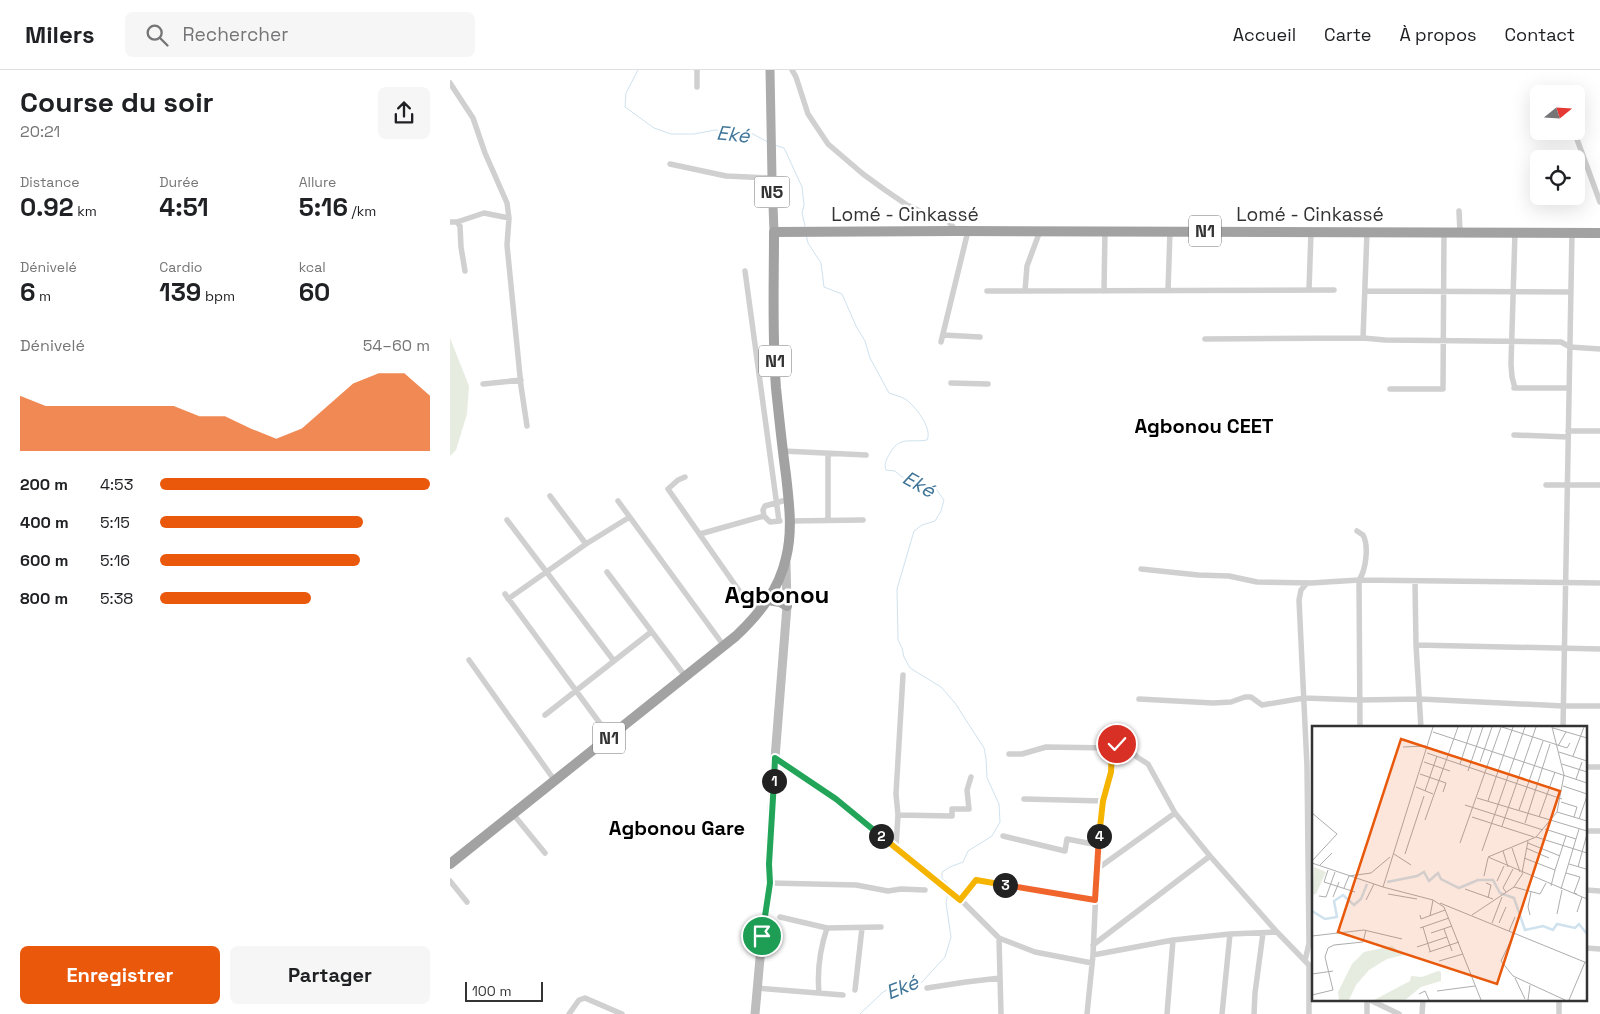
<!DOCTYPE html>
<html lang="fr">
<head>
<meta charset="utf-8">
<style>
	body { margin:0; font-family:"Space Grotesk",sans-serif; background:#f6f6f6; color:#202124; height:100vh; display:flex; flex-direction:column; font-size:19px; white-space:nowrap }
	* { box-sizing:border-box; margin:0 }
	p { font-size:16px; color:#757577 }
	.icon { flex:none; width:28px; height:28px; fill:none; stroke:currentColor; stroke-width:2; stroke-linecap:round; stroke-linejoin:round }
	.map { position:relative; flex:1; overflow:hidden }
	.side { display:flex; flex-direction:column; background:#fff; width:450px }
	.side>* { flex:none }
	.needle { width:32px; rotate:72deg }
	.fabs { position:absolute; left:1080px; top:15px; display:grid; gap:10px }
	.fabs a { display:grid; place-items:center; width:55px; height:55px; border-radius:8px; background:#fff; box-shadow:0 5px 20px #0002; font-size:25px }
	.scale { position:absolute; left:15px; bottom:12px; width:78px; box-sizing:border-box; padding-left:5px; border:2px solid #333; border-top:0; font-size:14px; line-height:18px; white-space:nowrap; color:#333; -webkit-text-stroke:4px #fff; paint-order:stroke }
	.pin { position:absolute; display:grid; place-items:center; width:42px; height:42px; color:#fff; margin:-21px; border:2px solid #fff; border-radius:50%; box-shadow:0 1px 5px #0007 }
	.km { position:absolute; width:25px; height:25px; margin:-12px; border-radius:50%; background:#222; color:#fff; font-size:14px; line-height:25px; text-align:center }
	.round { display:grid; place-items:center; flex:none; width:52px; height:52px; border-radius:8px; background:#f6f6f6 }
	.head { display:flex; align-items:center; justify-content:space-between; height:85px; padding:0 20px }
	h1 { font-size:28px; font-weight:700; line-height:38px }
	.metrics { display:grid; grid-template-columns:repeat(3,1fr); gap:8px; height:85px; padding:5px 20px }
	.metrics div { display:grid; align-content:center }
	.metrics b { font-size:25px; font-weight:700 }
	.metrics small { font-size:14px; font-weight:400 }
	.metrics p { font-size:14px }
	.chart { height:140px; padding:10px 20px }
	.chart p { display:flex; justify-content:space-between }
	.chart svg { width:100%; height:90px; margin-top:5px; fill:#ea580c; opacity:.7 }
	.primary-button { display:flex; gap:10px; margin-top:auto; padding:10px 20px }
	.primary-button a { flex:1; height:58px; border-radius:8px; background:#ea580c; color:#fff; font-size:20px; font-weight:700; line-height:58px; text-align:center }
	.primary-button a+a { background:#f6f6f6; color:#202124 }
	ul { padding:0 20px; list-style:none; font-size:16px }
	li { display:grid; grid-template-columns:80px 60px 1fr; align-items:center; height:38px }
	li i { height:12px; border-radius:6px; background:#ea580c }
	header { display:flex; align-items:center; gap:30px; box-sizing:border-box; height:70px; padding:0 25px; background:#fff; border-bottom:1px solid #e0e0e0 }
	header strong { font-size:24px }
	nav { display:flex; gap:28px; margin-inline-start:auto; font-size:18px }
	.search { width:350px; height:45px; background:#f6f6f6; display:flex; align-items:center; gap:12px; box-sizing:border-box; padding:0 18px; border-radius:8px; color:#757577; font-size:19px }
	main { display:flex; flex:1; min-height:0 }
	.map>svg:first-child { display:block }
	.green { fill:#e6ecdf }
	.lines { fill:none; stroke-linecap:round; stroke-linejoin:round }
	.stream { stroke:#cfe2ee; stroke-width:1 }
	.minor { stroke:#d0d0d0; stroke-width:5.5 }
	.secondary { stroke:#bdbdbd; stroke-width:9 }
	.primary { stroke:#ababab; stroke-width:9 }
	.trunk { stroke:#a2a2a2; stroke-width:10 }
	.split-1-casing { stroke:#fff; stroke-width:10 }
	.split-2-casing { stroke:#fff; stroke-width:10 }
	.split-3-casing { stroke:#fff; stroke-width:10 }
	.split-4-casing { stroke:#fff; stroke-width:10 }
	.split-5-casing { stroke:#fff; stroke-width:10 }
	.split-1 { stroke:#22a559; stroke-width:6 }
	.split-2 { stroke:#22a559; stroke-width:6 }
	.split-3 { stroke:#f5b400; stroke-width:6 }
	.split-4 { stroke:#f0652b; stroke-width:6 }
	.split-5 { stroke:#f5b400; stroke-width:6 }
	.labels { text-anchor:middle; stroke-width:5; stroke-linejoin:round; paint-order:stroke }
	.shield { fill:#fff; stroke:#707070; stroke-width:1 }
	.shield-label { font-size:18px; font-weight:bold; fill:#333 }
	.street-label { font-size:19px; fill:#333; stroke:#fff }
	.water-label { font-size:20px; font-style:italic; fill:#3f7597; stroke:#fff }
	.neighbourhood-label { font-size:20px; font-weight:bold; fill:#000; stroke:#fff }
	.district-label { font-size:24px; font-weight:bold; fill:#000; stroke:#fff }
	.inset-river { fill:none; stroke:#cfe2ee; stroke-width:2.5 }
	.inset-road { fill:none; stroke:#adadad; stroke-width:1 }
	.view { fill:#e8590c; fill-opacity:0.15; stroke:#e8590c; stroke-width:2.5 }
	.inset-edge { fill:none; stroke:#333; stroke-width:2.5 }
</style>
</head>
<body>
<header>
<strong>Milers</strong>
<div class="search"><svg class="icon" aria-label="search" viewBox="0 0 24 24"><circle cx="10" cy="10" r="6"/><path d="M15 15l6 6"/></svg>Rechercher</div>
<nav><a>Accueil</a><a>Carte</a><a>À propos</a><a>Contact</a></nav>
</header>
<main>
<section class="side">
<div class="head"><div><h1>Course du soir</h1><p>20:21</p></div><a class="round"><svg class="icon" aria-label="share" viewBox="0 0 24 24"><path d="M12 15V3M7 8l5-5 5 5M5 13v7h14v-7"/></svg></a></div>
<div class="metrics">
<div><p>Distance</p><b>0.92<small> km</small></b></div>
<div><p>Durée</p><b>4:51</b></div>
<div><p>Allure</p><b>5:16<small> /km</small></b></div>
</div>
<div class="metrics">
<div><p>Dénivelé</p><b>6<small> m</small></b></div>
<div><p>Cardio</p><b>139<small> bpm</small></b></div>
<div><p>kcal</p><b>60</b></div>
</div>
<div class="chart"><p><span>Dénivelé</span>54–60 m</p>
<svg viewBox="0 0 160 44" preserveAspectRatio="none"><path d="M0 44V17L10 22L20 22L30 22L40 22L50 22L60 22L70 27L80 27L90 33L100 38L110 33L120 22L130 11L140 6L150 6L160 17V44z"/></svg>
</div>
<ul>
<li><b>200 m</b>4:53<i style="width:100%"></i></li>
<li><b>400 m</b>5:15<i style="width:75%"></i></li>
<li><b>600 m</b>5:16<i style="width:74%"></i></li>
<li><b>800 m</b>5:38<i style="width:56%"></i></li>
</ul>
<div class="primary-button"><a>Enregistrer</a><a>Partager</a></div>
</section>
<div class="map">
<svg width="1150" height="944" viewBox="0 0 1150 944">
	<rect width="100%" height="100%" fill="#fff"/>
	<path class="green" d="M 0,268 L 19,316 L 17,344 L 6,380 L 0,386 Z"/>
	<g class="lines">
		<path class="stream" d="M 188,0 L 176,23 L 175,37 L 204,58 L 221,64 L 244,64 L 265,60 L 301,63 L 318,72
			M 324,75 L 334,78 L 336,82 L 352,117 L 354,135 L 352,143 L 355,156
			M 356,165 L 358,173 L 371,193 L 374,217 L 392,224 L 406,256 L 415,271 L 420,288 L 439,323 C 444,325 450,326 455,329 C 465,335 483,359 477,370 C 460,373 449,365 439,385 C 436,390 434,395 436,400 L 445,401 C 456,412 470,416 486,419 L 494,430 L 491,441 L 485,451 L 472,455 L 464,461 L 447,519 L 448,570 L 452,578 L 454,587 L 460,598 L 491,617 L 505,633 L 534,678 L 536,688 L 537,708 L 549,734 L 550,752 L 542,766 L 518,781 L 513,792 L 500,797 L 492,802 L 492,809 L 497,812 L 498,818
			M 410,944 L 433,922 L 441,918 L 455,915 L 466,915 L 472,912 L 495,887 L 501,867 L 496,833 L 498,822"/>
		<path class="minor" d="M 247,0 L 247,17
			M 342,0 L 346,7 L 358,44 L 378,74 L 413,104 L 435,120 L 457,135 L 472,142 L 496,148 L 506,161
			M 0,13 L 23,48 L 35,83 L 57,133 L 59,148 L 57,175 L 71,316 L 77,356
			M 1124,61 L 1150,132
			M 220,94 L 276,106 L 322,108
			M 1009,141 L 1010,162
			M 0,152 L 7,152 L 34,143 L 59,148
			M 7,152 L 10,156 L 11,177 L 15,201
			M 1065,162 L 1061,294 L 1062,307 L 1065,318
			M 295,201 L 329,451
			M 859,220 L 861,162
			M 537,221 L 884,220
			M 575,221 L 577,196 L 590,161
			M 654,221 L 655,161
			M 718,221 L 720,161
			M 915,221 L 1121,222
			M 493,265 L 530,267
			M 913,268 L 917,162
			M 755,269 L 913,268 L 935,270 L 1111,272 L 1120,277 L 1150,279
			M 491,272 L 518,161
			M 501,313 L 538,314
			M 33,314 L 71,310
			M 1064,318 L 1119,318
			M 940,319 L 993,319 L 994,162
			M 1118,361 L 1150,361
			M 1064,365 L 1118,367
			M 333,381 L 416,385
			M 378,384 L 378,450
			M 235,407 L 228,410 L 218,419 L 290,522 L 309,541
			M 1096,415 L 1150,415
			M 100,426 L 136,474
			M 168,431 L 274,576
			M 314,446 L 313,440 L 315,436 L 336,430
			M 57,450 L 164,591
			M 340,451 L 413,450
			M 907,461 L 913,465 C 919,476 916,500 909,510 L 910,658
			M 250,464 L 314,446 L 320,452 L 330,451
			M 691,499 L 748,505 L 779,506 L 807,512 L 861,513 L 909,510 L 1150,513
			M 157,502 L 235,606
			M 965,512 L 966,575 L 971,658
			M 55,524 L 160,667
			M 58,529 L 136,474 L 178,448
			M 966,575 L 1150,579
			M 19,590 L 105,711
			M 689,629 L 763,633 L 781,632 L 795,627 L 801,627 L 812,635 L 854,628 L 910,630 L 970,629 L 1113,636 L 1150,636
			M 95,645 L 201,562
			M 1113,658 L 1122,162
			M 559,684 L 572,684 L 596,677 L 661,678
			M 325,688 L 386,729 L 416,753 L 490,815 L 505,824 L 549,868 L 585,882 L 642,893
			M 1136,697 L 1150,697
			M 574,729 L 653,731
			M 63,744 L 95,783
			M 448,745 L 502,746 L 502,739 L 519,739 L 517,720 L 521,707
			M 1136,761 L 1150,761
			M 553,766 L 615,781 L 617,769 L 648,775
			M 446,777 L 448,745 L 446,724 L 453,605
			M 647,799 L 725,743
			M 0,811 L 17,832
			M 320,813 L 406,815 L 438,821 L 451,819 L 475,820
			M 1136,820 L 1150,821
			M 510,830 L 526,810 L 645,830
			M 330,847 L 377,858 L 431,857
			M 549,868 L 551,944
			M 643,875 L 760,786
			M 1136,878 L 1150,879
			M 643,885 L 723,870 L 780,864 L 827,862
			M 855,891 L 859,873 L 857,696 L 849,530 L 851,520 L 857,513
			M 859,895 L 859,944
			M 307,918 L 393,925
			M 477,918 L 516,912 L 550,908
			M 405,920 L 412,858
			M 369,923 C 367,901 370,879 377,858
			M 920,930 L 949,944
			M 1109,930 L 1109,944
			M 119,944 L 129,930 L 135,928 L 172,944
			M 637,944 L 643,885 L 648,775 L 653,731 L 661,702 L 662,681 L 667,674 L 676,676 L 687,687 L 698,694 L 725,743 L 760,786 L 827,862 L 859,895 L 864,898
			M 717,944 L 723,870
			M 772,944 L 780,864
			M 804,944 L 805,923 L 813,863
			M 917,944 L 917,930
			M 972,944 L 973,930"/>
		<path class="secondary" d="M 305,944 L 312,866 L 320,813 L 319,794 L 325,688 L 337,536 L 336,493"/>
		<path class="primary" d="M 320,0 L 322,108 L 324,162"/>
		<path class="trunk" d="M 318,530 L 330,532 L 337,536
			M 0,794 L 286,566 C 309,544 329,520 336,488 C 343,460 339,433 336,405 C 332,376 329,347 326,318 C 322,266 324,214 324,162 L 506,161 L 1150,163"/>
	</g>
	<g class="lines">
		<g class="split-1-casing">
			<path id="split-1" d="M 312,866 L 320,813 L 319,794 L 324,711"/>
		</g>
		<g class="split-2-casing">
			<path id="split-2" d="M 324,711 L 325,688 L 386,729 L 431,766"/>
		</g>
		<g class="split-3-casing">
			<path id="split-3" d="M 431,766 L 510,830 L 526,810 L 555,815"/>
		</g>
		<g class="split-4-casing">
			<path id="split-4" d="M 555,815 L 645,830 L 649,766"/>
		</g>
		<g class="split-5-casing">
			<path id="split-5" d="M 649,766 L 653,731 L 661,702 L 662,681 L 667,674"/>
		</g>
		<use href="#split-1" class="split-1"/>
		<use href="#split-2" class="split-2"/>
		<use href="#split-3" class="split-3"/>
		<use href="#split-4" class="split-4"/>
		<use href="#split-5" class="split-5"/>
	</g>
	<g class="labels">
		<g class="shield">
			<rect x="304.5" y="106.5" width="35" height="31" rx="4"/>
			<rect x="739" y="145.5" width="32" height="31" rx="4"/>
			<rect x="309" y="275.5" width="32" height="31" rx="4"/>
			<rect x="143" y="652.5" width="32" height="31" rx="4"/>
		</g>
		<g class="shield-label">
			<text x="322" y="128">N5</text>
			<text x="755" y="167">N1</text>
			<text x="325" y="297">N1</text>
			<text x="159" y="674">N1</text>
		</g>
		<g class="street-label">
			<text x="455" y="151">Lomé - Cinkassé</text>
			<text x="860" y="151">Lomé - Cinkassé</text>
		</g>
		<g class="water-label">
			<text transform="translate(283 64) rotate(6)" y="7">Eké</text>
			<text transform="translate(469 414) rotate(29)" y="7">Eké</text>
			<text transform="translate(452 917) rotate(-22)" y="7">Eké</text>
		</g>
		<g class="neighbourhood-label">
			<text x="754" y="363">Agbonou CEET</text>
			<text x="227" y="765">Agbonou Gare</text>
		</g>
		<g class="district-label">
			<text x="327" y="533">Agbonou</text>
		</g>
	</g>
	<g transform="translate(862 656)">
		<rect width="275" height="275" fill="#fff"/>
		<path d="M 2,141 L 14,146 L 4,168 L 0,169 ZM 80,220 L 92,229 L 75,233 L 57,244 L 44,259 L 37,274 L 27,274 L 26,266 L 40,238 L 52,226 ZM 126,245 L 129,246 L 129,255 L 109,261 L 93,274 L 62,274 L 98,255 L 99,250 L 110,251 Z" fill="#e6ecdf"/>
		<path class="inset-river" d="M 75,156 L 105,150 L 112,146 L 117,155 L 126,147 L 129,153 L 147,162 L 166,154 L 181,154 L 188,167 L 202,172 L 213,204 L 231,200 L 241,204 L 245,198 L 263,202 L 267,198 L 275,208M 0,185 L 13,193 L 25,191 L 22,175 L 31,169 L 42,179 L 49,173 L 55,158"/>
		<path class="inset-road" d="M 121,1 L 71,161 L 121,174 L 132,181 L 169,274M 190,1 L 255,22 L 258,17M 240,1 L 252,49 L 245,86 L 224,111 L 176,131 L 275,173M 241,2 L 275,12M 121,6 L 275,57M 246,20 L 254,6M 91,21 L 114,20M 247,26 L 275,35M 115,27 L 250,73M 261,30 L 272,1M 112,36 L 138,45M 168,36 L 180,1M 148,38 L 160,1M 250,38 L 275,46M 156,45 L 171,1M 108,48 L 134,57 L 131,66M 264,53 L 270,36M 251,60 L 275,68M 104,61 L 121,68M 113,65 L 125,30M 165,72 L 275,105M 176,75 L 201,1M 249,76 L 265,81 L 262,91M 153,79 L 231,104M 207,84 L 231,15M 245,86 L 275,95M 0,87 L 25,108 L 0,135M 160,91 L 222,111M 227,91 L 243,46M 267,93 L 275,70M 113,94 L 146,1M 213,97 L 238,18M 190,100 L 224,1M 233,103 L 264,113M 224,111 L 275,127M 148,117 L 189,1M 216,117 L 248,130M 200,122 L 208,146M 214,122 L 237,132M 170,125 L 213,1M 191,125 L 196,141M 82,128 L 99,139M 93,128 L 112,70M 212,132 L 243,144 L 239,160M 0,137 L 71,161M 257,138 L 274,143M 8,139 L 20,127M 266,141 L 275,108M 16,144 L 12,156 L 43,166M 243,144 L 254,110M 210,147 L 216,115M 254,147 L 268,151 L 262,167 L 265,168M 172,150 L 176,132M 185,155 L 192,140M 174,157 L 179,159 L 176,172M 202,161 L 228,168 L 234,157M 32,162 L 37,150 L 59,147 L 78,131M 153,163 L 181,173M 249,163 L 267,103M 194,166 L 191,162 L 201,143M 76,168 L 105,173M 7,170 L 14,171 L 23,146M 21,171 L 27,156M 54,174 L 62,158M 128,177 L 275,237M 265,186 L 270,171M 245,188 L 250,164M 108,189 L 109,193 L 133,184M 160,189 L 202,161 L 211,147M 218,189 L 216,181 L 219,166M 118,190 L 121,174M 180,197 L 190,171M 187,197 L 194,181M 111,201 L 118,225M 108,202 L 137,192M 132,203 L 140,225M 197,205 L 203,191M 119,207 L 140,200M 202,208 L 189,235 L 201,250 L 253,274M 0,210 L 52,204 L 90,213M 105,221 L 135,211M 117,226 L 147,216M 127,235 L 151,228M 0,248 L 21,245M 203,252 L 213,273M 125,265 L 163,260M 107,268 L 113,265 L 117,274M 0,269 L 21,264 L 13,231 L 16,222 L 22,219 L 51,216 L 54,204M 216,274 L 218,259M 257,274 L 273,236"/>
		<path class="view" d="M 89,13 L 248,65 L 185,258 L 26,206 Z"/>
		<rect width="275" height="275" class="inset-edge"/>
	</g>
</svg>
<div class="fabs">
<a><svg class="needle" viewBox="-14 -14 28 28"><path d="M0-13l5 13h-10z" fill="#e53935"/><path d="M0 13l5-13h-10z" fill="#757577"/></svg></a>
<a><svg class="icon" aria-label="locate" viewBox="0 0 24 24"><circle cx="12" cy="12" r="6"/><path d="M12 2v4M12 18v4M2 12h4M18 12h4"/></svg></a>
</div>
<div class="scale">100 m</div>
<div class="pin" style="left:312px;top:866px;background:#1e9e55"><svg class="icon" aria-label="arrive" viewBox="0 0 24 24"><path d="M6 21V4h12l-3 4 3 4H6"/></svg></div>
<div class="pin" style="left:667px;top:674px;background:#d93025"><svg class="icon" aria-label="check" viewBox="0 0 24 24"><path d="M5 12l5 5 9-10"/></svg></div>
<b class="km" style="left:324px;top:711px">1</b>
<b class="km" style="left:431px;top:766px">2</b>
<b class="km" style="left:555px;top:815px">3</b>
<b class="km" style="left:649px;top:766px">4</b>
</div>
</main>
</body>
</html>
